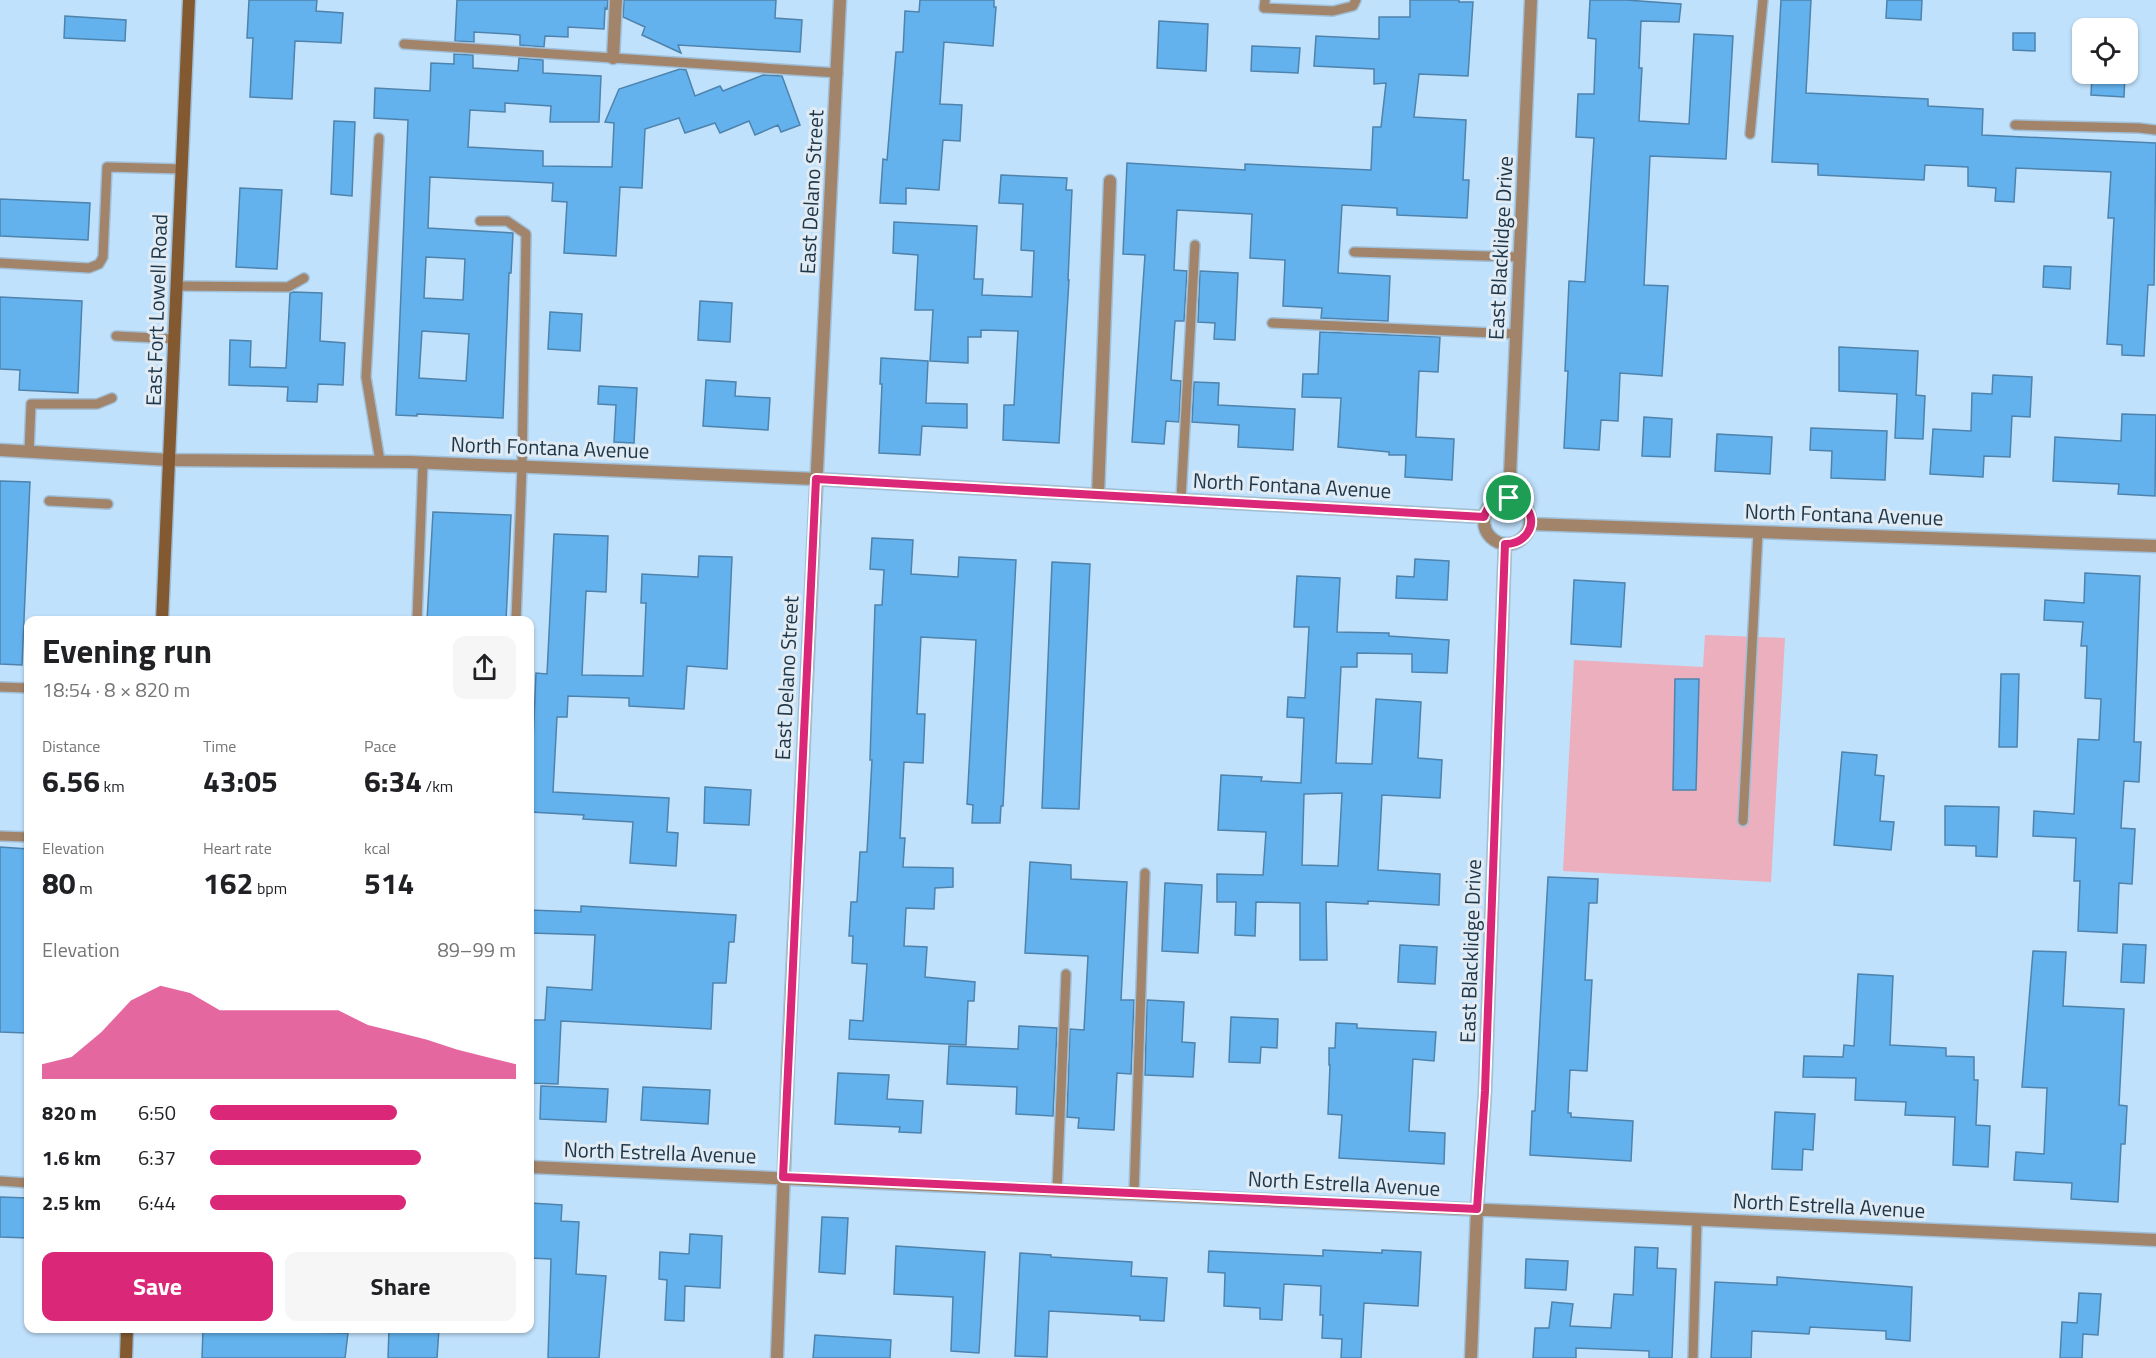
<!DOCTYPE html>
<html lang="en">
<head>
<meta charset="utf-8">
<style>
	body { margin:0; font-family:"Titillium Web",sans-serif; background:#f6f6f6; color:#202124; height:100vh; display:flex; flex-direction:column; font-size:22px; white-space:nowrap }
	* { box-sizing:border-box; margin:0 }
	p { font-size:20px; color:#757577 }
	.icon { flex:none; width:33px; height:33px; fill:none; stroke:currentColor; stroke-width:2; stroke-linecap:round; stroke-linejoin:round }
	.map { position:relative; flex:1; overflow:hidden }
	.panel { position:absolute; left:24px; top:616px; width:510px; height:717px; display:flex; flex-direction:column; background:#fff; border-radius:12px; box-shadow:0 2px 4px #0004 }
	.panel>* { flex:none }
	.buttons { position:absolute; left:2072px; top:18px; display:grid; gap:12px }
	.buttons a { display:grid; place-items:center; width:66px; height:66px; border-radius:12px; background:#fff; box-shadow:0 2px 4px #0004; font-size:30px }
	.pin { position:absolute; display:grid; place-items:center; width:51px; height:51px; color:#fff; margin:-26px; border:3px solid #fff; border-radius:50%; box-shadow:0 2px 6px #0007 }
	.round { display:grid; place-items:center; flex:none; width:63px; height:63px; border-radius:12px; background:#f6f6f6 }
	.headline { display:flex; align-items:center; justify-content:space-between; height:102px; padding:0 18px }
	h1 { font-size:33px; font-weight:700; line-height:45px }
	.figures { display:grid; grid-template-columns:repeat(3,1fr); gap:9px; height:102px; padding:6px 18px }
	.figures div { display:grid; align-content:center }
	.figures b { font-size:30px; font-weight:700 }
	.figures small { font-size:16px; font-weight:400 }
	.figures p { font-size:16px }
	.chart { height:168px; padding:12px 18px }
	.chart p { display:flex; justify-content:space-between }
	.chart svg { width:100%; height:108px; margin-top:6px; fill:#db2777; opacity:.7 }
	.cta { display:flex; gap:12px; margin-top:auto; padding:12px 18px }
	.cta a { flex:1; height:69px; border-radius:12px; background:#db2777; color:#fff; font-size:24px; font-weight:700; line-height:69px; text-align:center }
	.cta a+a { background:#f6f6f6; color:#202124 }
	ul { padding:0 18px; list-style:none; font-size:20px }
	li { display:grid; grid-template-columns:96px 72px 1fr; align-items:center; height:45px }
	li i { height:15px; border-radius:8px; background:#db2777 }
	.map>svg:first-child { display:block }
	.green { fill:#ebafbd }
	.building { fill:#64b2ed; stroke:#4d83ad; stroke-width:1.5; fill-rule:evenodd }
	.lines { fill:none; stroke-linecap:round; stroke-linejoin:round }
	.service-casing { stroke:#a0bfd8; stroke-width:12 }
	.minor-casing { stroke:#a0bfd8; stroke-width:15 }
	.secondary-casing { stroke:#a0bfd8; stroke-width:15 }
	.service { stroke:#a2846a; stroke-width:9 }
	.minor { stroke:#a2846a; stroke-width:12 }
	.secondary { stroke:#835931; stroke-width:12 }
	.route-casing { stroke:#fff; stroke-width:12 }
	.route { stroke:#db2777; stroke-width:8 }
	.labels { text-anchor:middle; stroke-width:6; stroke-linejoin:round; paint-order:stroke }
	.street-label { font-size:21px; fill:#203749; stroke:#e0ebf4 }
</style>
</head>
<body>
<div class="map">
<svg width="2156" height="1358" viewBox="0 0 2156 1358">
	<rect width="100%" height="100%" fill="#c0e1fc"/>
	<path class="green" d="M 1705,635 L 1785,638 L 1771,882 L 1563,871 L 1574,660 L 1703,667 Z"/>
	<path class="building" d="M 249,0 L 317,0 L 316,11 L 343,13 L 341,43 L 295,41 L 292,99 L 250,97 L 253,38 L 247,38 Z
		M 457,0 L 608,0 L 607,9 L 605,8 L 604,29 L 568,27 L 568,37 L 545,36 L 544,47 L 520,45 L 520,35 L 509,34 L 474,32 L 474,42 L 455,41 Z
		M 624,0 L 776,0 L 775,18 L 802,20 L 800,52 L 678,45 L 681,53 L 642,35 L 645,27 L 623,17 Z
		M 920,0 L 994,0 L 994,7 L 996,7 L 993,46 L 944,42 L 940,104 L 962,105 L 960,141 L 943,140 L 939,190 L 906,188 L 906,204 L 880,203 L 883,159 L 887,160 L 896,52 L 903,52 L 905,11 L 919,12 Z
		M 1410,0 L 1459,0 L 1459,2 L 1473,2 L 1468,76 L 1419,74 L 1414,117 L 1466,120 L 1463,180 L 1469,180 L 1467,218 L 1397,215 L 1397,208 L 1342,205 L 1338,273 L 1390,276 L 1388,321 L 1321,318 L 1322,308 L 1283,306 L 1285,260 L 1250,258 L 1252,214 L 1177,210 L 1174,270 L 1187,271 L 1184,321 L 1175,321 L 1171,380 L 1181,381 L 1179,422 L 1166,421 L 1164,444 L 1132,442 L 1145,255 L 1123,254 L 1127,163 L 1245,170 L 1245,164 L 1371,170 L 1373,127 L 1381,127 L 1386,83 L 1374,84 L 1374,69 L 1314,66 L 1316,36 L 1379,39 L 1379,17 L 1410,17 Z
		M 1590,0 L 1626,0 L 1681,4 L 1679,22 L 1641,21 L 1639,68 L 1642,68 L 1639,121 L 1689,124 L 1694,34 L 1733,36 L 1726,159 L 1650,156 L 1644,285 L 1668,286 L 1662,376 L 1620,373 L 1618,421 L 1601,420 L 1599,450 L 1564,448 L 1568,371 L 1565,371 L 1569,281 L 1585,282 L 1591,184 L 1594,138 L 1576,137 L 1578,94 L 1594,94 L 1596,39 L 1588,38 Z
		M 1781,0 L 1811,0 L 1806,93 L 1928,99 L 1928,106 L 1983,109 L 1982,135 L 2156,143 L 2154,285 L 2148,285 L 2144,356 L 2122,355 L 2122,345 L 2107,344 L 2114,218 L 2108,218 L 2111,172 L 2016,168 L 2014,202 L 1995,201 L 1996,188 L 1968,186 L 1968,167 L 1925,165 L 1924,180 L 1818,175 L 1818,164 L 1772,162 Z
		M 1887,0 L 1922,0 L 1921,20 L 1886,18 Z
		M 65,16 L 126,20 L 125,41 L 64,38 Z
		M 1159,21 L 1208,24 L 1206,71 L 1157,68 Z
		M 2013,33 L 2035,33 L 2035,51 L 2013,50 Z
		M 1252,46 L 1300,48 L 1298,73 L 1251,71 Z
		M 454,54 L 473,55 L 473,68 L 518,71 L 519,58 L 543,60 L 543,73 L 601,76 L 599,122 L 550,122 L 551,106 L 505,103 L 505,112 L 470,110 L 468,147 L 543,151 L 543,166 L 612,167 L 614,123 L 605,122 L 619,89 L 680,69 L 686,70 L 695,96 L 720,86 L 723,91 L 763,75 L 782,76 L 800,125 L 781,132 L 778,125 L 755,135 L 749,121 L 720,133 L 715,123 L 685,133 L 679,118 L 645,129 L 642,188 L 620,187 L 616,256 L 564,253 L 567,202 L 552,201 L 553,183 L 430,177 L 428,228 L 513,233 L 511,273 L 509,273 L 503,418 L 417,414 L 417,416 L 396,415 L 408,120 L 374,118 L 375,88 L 430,91 L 431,63 L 454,64 ZM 426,257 L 465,259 L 463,300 L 424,298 ZM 422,331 L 469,334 L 466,381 L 419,378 Z
		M 2092,74 L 2125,74 L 2124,97 L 2091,95 Z
		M 334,121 L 355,122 L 352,196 L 331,194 Z
		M 1001,175 L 1067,178 L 1066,190 L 1072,190 L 1068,280 L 1069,280 L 1059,443 L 1003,440 L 1004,405 L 1014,405 L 1018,331 L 981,330 L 981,337 L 968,337 L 968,363 L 930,361 L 933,310 L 915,310 L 918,255 L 893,253 L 894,222 L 977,226 L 974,279 L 983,279 L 982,295 L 1032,297 L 1034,251 L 1021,250 L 1023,204 L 999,203 Z
		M 240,188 L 282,190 L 277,269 L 236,267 Z
		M 0,199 L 90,203 L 88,240 L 0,236 Z
		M 2044,266 L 2071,267 L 2070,289 L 2043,287 Z
		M 1200,271 L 1238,273 L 1235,340 L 1214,339 L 1215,323 L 1198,322 Z
		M 293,292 L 322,293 L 320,341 L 345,343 L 343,385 L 318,384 L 317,402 L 287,401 L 288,387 L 229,385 L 230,340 L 251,341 L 250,367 L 286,368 L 290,293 Z
		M 0,297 L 82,301 L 78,393 L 19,390 L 20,370 L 0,369 Z
		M 700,301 L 732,303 L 730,342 L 698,340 Z
		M 550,312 L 582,314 L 580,351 L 548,349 Z
		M 1320,332 L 1440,337 L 1438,372 L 1419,371 L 1416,437 L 1454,439 L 1452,480 L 1405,477 L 1406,455 L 1389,455 L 1389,452 L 1338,447 L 1341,398 L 1302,397 L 1303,374 L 1318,374 Z
		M 1839,347 L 1918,351 L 1916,395 L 1925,396 L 1923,439 L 1895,438 L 1897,394 L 1839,391 Z
		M 881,358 L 928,361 L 926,403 L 967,404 L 967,428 L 922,426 L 920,455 L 879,453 L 882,384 L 880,384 Z
		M 1993,375 L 2032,377 L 2030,417 L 2012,416 L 2010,457 L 1984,456 L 1983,477 L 1930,474 L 1933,429 L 1971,431 L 1972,393 L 1992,394 Z
		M 706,380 L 736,382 L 735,396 L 770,398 L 768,430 L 703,426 Z
		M 1194,382 L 1219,383 L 1218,405 L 1295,409 L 1293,450 L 1238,447 L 1239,425 L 1192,422 Z
		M 599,386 L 637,388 L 634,443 L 614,442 L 616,405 L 598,404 Z
		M 2122,414 L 2156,415 L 2155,496 L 2118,494 L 2119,484 L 2053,481 L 2055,437 L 2121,441 Z
		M 1644,417 L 1672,419 L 1670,457 L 1642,456 Z
		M 1811,428 L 1887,431 L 1885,480 L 1831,478 L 1832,451 L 1810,450 Z
		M 1717,434 L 1772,437 L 1770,474 L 1715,471 Z
		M 0,481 L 30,482 L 22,665 L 0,664 Z
		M 433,512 L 511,515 L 506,621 L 427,621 Z
		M 554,534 L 608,536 L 606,592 L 586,591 L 582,675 L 643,676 L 646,603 L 641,603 L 642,574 L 698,577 L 699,556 L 732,557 L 727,669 L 687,666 L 684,709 L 629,706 L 629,698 L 568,696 L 567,717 L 557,717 L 553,792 L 669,798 L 667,832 L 678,833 L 676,866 L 630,863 L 633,822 L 583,819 L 584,815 L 530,812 L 536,673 L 547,674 Z
		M 872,538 L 913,540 L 911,574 L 958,577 L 959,557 L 1016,560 L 1003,806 L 1001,806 L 1000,823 L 972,823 L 973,805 L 967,804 L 976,640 L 921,637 L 917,714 L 925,714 L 923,763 L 904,762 L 900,838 L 905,838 L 903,867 L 953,868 L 953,887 L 935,888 L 934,909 L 906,908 L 904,946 L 927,947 L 925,977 L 975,982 L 974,1001 L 968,1001 L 966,1045 L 849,1039 L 850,1020 L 863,1021 L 867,964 L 852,963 L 853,936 L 849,936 L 851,902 L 857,902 L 860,852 L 867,852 L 872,760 L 870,760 L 875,605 L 882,605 L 884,570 L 870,569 Z
		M 1415,559 L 1449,561 L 1447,600 L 1396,598 L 1397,576 L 1414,577 Z
		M 1052,562 L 1090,564 L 1079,809 L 1042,808 Z
		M 2085,573 L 2140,576 L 2134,742 L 2141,742 L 2139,782 L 2124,781 L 2121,828 L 2135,829 L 2132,884 L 2119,883 L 2117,933 L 2078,931 L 2080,881 L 2074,881 L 2076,838 L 2033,836 L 2034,811 L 2074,814 L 2078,739 L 2099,740 L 2101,699 L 2085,698 L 2087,646 L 2081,646 L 2083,622 L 2044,620 L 2045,600 L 2084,603 Z
		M 1297,576 L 1340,578 L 1337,632 L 1389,633 L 1389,636 L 1449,640 L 1447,673 L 1412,672 L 1412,654 L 1357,653 L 1357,667 L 1341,667 L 1336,763 L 1372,764 L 1376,699 L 1421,702 L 1418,758 L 1442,760 L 1440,798 L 1382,795 L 1378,870 L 1440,874 L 1439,905 L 1368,901 L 1368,904 L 1326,902 L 1327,960 L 1300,960 L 1300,903 L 1256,902 L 1255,936 L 1235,935 L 1236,902 L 1217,902 L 1217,874 L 1263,875 L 1266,832 L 1218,830 L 1221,775 L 1262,777 L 1261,781 L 1301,783 L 1304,718 L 1287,717 L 1288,697 L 1305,698 L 1309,627 L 1294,627 ZM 1342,793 L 1338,866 L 1302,865 L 1304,794 Z
		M 1574,580 L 1625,583 L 1621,647 L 1571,644 Z
		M 2001,674 L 2019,674 L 2017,747 L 1999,747 Z
		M 1675,679 L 1699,679 L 1696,790 L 1673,790 Z
		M 1842,752 L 1877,755 L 1875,775 L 1884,776 L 1880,821 L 1894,822 L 1891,850 L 1834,845 Z
		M 705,787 L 751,790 L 749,825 L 704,823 Z
		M 1945,806 L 1999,807 L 1997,857 L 1976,856 L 1976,846 L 1945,845 Z
		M 0,847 L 28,849 L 28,984 L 26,1033 L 0,1032 Z
		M 1030,862 L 1071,865 L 1071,879 L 1127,882 L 1121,1000 L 1134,1000 L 1131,1074 L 1117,1073 L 1114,1130 L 1078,1128 L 1079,1118 L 1067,1117 L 1070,1029 L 1084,1030 L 1088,956 L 1025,953 Z
		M 1548,877 L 1598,879 L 1597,903 L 1589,903 L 1585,980 L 1592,980 L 1587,1071 L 1570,1070 L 1568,1113 L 1571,1113 L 1571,1117 L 1633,1121 L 1631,1161 L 1530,1155 L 1532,1111 L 1535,1111 Z
		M 1165,883 L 1202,885 L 1198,953 L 1162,951 Z
		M 581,906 L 736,915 L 734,942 L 729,942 L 726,983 L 713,983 L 711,1029 L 561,1021 L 558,1084 L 530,1083 L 530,1020 L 545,1020 L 547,987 L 592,990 L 595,935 L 530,933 L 530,910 L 581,912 Z
		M 2123,944 L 2146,945 L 2144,983 L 2121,982 Z
		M 1400,945 L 1437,947 L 1435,984 L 1398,982 Z
		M 2033,951 L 2066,952 L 2063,1006 L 2124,1009 L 2119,1105 L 2127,1106 L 2125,1144 L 2121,1144 L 2118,1202 L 2071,1199 L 2072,1183 L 2014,1180 L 2016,1152 L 2044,1154 L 2047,1088 L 2022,1087 Z
		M 1858,974 L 1893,976 L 1890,1045 L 1946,1048 L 1946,1056 L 1974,1057 L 1974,1080 L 1978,1080 L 1976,1125 L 1990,1126 L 1988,1167 L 1953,1165 L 1955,1117 L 1905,1115 L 1906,1102 L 1855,1100 L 1856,1078 L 1803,1077 L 1804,1056 L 1843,1057 L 1844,1045 L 1854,1046 Z
		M 1147,1000 L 1184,1002 L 1182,1042 L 1195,1043 L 1193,1077 L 1145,1075 Z
		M 1231,1017 L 1278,1019 L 1277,1048 L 1261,1047 L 1260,1063 L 1229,1062 Z
		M 1336,1023 L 1357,1024 L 1357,1028 L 1436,1032 L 1434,1061 L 1413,1059 L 1409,1131 L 1445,1133 L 1444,1164 L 1339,1158 L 1342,1115 L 1328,1114 L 1330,1065 L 1329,1065 L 1329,1048 L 1335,1048 Z
		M 1019,1026 L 1057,1028 L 1053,1116 L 1016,1114 L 1017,1087 L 947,1084 L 949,1046 L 1018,1049 Z
		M 838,1073 L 889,1075 L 887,1099 L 923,1101 L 921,1133 L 899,1132 L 900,1127 L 835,1124 Z
		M 541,1086 L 608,1089 L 606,1122 L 540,1119 Z
		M 643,1087 L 710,1090 L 708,1124 L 641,1120 Z
		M 1775,1112 L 1815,1114 L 1813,1150 L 1803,1149 L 1802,1170 L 1772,1169 Z
		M 0,1197 L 28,1198 L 28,1238 L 0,1237 Z
		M 530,1203 L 562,1205 L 561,1221 L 579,1222 L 576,1274 L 606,1276 L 599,1358 L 548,1358 L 551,1259 L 530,1258 Z
		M 822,1217 L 848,1218 L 845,1274 L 819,1272 Z
		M 690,1234 L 722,1236 L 720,1288 L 685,1286 L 684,1321 L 665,1320 L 667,1280 L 659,1279 L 660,1252 L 689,1254 Z
		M 896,1246 L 985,1252 L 979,1353 L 951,1351 L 953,1297 L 894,1294 Z
		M 1635,1247 L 1658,1248 L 1657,1268 L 1676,1269 L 1672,1358 L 1649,1358 L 1649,1351 L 1576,1348 L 1576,1358 L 1533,1358 L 1535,1328 L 1549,1328 L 1552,1302 L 1573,1304 L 1570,1326 L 1611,1328 L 1614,1294 L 1633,1295 Z
		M 1323,1250 L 1382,1253 L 1382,1250 L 1421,1252 L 1418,1306 L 1364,1303 L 1361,1358 L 1341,1358 L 1342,1339 L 1322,1338 L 1323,1315 L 1320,1315 L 1321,1286 L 1284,1284 L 1282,1320 L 1260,1319 L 1260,1308 L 1224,1306 L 1225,1273 L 1208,1272 L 1209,1251 L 1323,1256 Z
		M 1020,1253 L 1051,1255 L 1051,1257 L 1132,1262 L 1131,1276 L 1167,1278 L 1164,1321 L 1140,1320 L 1140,1316 L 1049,1311 L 1047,1357 L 1015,1356 Z
		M 1526,1259 L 1568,1261 L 1566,1290 L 1525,1288 Z
		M 1777,1277 L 1912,1287 L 1910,1341 L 1886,1339 L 1886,1331 L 1810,1327 L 1809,1334 L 1752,1331 L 1751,1358 L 1711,1358 L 1715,1282 L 1777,1285 Z
		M 2079,1293 L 2101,1294 L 2098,1335 L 2083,1334 L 2082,1358 L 2060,1358 L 2062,1322 L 2077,1323 Z
		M 203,1329 L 309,1329 L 309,1332 L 348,1333 L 345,1358 L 202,1358 Z
		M 389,1329 L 439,1329 L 437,1358 L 388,1358 Z
		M 815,1335 L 891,1340 L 890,1358 L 813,1358 Z"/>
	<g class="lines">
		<g class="service-casing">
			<path id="service" d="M 1265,0 L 1264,8 L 1333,11 L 1353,6 L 1356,0
				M 404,44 L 838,73
				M 2015,125 L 2139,128 L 2156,130
				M 1750,134 L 1763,0
				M 379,138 L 366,377 L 380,461
				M 480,221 L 507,221 L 526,234 L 522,467 L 516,621
				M 1354,252 L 1520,257
				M 0,263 L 89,268 L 99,264 L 103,257 L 107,167 L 182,169
				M 178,286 L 288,287 L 304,278
				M 1272,323 L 1516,334
				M 116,336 L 175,339
				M 29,452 L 31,404 L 97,404 L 112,398
				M 1181,499 L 1195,245
				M 49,501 L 108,504
				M 417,621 L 423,462
				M 0,687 L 28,688
				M 1743,821 L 1758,532
				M 0,836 L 28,837
				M 0,1181 L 28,1183
				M 1057,1190 L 1066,974
				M 1134,1194 L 1145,873
				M 1693,1358 L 1697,1219"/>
		</g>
		<g class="minor-casing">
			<path id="minor" d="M 613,58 L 616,0
				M 0,450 L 170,460 L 410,462 L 816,479 L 1484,517
				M 1098,495 L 1110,181
				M1484 521a23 23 0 1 1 46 0a23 23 0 1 1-46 0Z
				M 1509,498 L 1531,0
				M 1530,524 L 2156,546
				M 530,1167 L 2156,1240
				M 777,1358 L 788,1062 L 840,0
				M 1471,1358 L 1477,1209 L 1485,1091 L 1505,544"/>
		</g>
		<g class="secondary-casing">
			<path id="secondary" d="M 162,621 L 189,0
				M 126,1358 L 127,1329"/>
		</g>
		<use href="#service" class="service"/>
		<use href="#minor" class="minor"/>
		<use href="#secondary" class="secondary"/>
	</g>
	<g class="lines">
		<g class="route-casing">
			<path id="route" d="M 816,479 L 1484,517 C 1498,476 1547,509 1526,535 C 1520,542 1513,544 1505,544 L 1485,1091 L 1477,1209 L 783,1177 Z"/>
		</g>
		<use href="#route" class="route"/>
	</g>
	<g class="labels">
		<g class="street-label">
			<text transform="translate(812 192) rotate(-87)" y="7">East Delano Street</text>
			<text transform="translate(1501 248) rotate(-87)" y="7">East Blacklidge Drive</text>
			<text transform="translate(157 310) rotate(-88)" y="7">East Fort Lowell Road</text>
			<text transform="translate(550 448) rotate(2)" y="7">North Fontana Avenue</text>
			<text transform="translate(1292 486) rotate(3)" y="7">North Fontana Avenue</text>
			<text transform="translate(1844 515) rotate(2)" y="7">North Fontana Avenue</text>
			<text transform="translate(787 678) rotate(-87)" y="7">East Delano Street</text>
			<text transform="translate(1471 951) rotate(-88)" y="7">East Blacklidge Drive</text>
			<text transform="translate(660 1153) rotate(2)" y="7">North Estrella Avenue</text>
			<text transform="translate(1344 1184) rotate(3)" y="7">North Estrella Avenue</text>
			<text transform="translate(1829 1206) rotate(3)" y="7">North Estrella Avenue</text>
		</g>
	</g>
</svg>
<div class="buttons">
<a><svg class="icon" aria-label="locate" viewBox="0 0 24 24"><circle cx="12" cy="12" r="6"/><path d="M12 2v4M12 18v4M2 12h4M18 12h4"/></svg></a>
</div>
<div class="pin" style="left:1509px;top:498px;background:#1e9e55"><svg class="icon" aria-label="arrive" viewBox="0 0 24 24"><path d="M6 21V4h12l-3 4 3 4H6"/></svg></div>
<section class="panel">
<div class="headline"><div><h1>Evening run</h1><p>18:54 · 8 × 820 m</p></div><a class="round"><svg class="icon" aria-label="share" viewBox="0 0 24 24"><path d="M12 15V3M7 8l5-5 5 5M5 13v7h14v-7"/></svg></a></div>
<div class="figures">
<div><p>Distance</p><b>6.56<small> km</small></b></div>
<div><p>Time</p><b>43:05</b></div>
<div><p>Pace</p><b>6:34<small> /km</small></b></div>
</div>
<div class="figures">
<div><p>Elevation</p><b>80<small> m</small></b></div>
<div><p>Heart rate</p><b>162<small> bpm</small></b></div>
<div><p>kcal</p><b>514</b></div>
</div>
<div class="chart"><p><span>Elevation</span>89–99 m</p>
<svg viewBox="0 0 160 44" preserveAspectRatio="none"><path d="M0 44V38L10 35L20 25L30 12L40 6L50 9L60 16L70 16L80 16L90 16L100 16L110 22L120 25L130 28L140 32L150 35L160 38V44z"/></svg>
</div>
<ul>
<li><b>820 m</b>6:50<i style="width:61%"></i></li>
<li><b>1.6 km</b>6:37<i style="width:69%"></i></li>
<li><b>2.5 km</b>6:44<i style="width:64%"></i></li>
</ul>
<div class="cta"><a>Save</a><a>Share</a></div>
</section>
</div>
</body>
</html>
